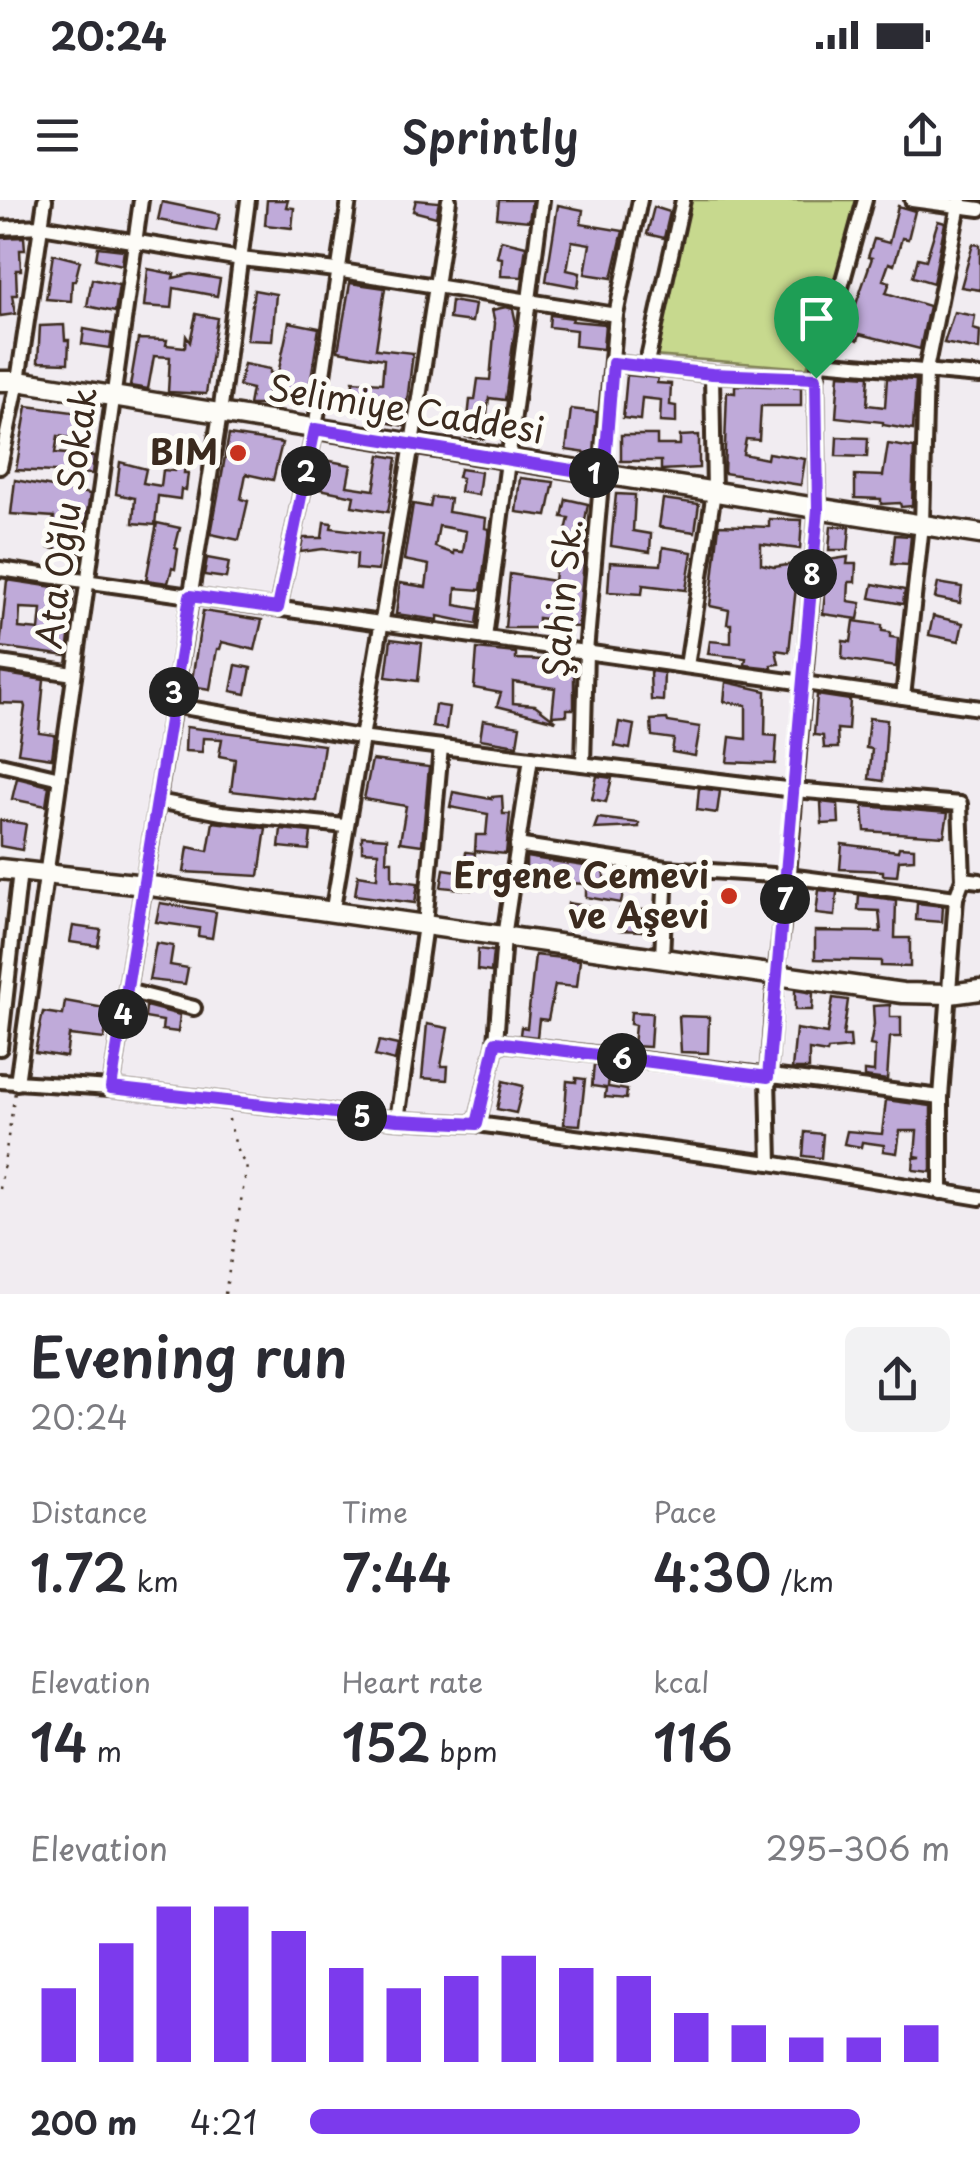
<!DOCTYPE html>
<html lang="en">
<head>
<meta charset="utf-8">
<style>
  body { margin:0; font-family:"Playpen Sans",sans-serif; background:#f2f2f3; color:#2b2b33; height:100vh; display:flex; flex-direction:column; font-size:38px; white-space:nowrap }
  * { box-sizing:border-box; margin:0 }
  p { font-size:32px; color:#7c7c81 }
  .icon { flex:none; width:55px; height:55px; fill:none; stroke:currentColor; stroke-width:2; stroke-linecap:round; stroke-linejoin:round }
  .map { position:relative; height:1094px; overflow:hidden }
  .details { display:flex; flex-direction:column; background:#fff; flex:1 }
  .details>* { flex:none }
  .pin { position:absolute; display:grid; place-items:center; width:85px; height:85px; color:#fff; margin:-102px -42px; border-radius:50% 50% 50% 0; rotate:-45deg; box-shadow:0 0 10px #0007 }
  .pin .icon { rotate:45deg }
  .km { position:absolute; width:50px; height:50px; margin:-25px; border-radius:50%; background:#222; color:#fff; font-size:28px; line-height:50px; text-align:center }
  .round { display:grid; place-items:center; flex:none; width:105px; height:105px; border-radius:15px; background:#f2f2f3 }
  .head { display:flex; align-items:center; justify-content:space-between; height:170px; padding:0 30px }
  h1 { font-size:55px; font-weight:600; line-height:75px }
  .figures { display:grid; grid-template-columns:repeat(3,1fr); gap:15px; height:170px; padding:10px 30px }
  .figures div { display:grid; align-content:center }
  .figures b { font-size:50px; font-weight:600 }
  .figures small { font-size:28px; font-weight:400 }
  .figures p { font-size:28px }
  .chart { height:280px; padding:20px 30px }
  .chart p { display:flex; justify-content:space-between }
  .chart svg { width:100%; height:180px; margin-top:10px; stroke:#7c3aed; stroke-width:6 }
  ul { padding:0 30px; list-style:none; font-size:32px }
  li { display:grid; grid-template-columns:160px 120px 1fr; align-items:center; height:75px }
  li i { height:25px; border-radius:12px; background:#7c3aed }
  .status { display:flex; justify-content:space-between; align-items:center; height:70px; padding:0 50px; background:#fff; direction:ltr }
  .status svg { height:28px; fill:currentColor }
  header { display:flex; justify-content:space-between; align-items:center; height:130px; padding:0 30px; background:#fff; font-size:45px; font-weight:600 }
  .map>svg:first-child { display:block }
  .green { fill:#c7d98e; stroke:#818256; stroke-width:2.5 }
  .building { fill:#bfaad9; stroke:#3b2a1e; stroke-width:2.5; fill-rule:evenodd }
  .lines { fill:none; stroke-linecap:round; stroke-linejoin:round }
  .street-casing { stroke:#3b2a1e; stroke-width:20 }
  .secondary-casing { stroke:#3b2a1e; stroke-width:25 }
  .path { stroke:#3b2a1e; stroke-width:2.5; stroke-dasharray:2.5 8; stroke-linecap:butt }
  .street { stroke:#fdfcf7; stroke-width:12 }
  .secondary { stroke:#fdfcf7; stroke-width:18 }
  .route-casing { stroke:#fff; stroke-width:20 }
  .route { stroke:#7c3aed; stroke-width:12 }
  .poi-dot { fill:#c8321e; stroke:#fdfcf7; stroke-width:4 }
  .labels { text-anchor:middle; stroke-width:10; stroke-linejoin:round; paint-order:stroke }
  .street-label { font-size:35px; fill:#3b2a1e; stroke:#fdfcf7 }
  .poi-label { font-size:35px; font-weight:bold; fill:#3b2a1e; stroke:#fdfcf7; text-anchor:end }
</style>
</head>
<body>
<div class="status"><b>20:24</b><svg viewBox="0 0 49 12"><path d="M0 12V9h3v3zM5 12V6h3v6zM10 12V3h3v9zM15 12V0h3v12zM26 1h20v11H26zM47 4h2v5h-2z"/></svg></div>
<header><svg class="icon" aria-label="menu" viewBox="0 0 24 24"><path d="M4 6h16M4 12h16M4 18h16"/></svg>Sprintly<svg class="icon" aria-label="share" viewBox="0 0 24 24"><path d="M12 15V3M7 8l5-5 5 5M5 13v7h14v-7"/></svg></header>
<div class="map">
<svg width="980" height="1094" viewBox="0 0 980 1094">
  <rect width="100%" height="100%" fill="#f1ecf1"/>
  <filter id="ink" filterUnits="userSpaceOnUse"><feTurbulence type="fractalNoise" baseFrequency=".01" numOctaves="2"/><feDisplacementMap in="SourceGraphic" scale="20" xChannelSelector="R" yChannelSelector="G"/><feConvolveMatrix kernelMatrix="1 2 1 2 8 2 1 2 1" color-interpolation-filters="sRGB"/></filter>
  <g filter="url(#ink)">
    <path class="green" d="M690,0H861L807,168L654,156Z"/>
    <g class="building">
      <path d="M267,0H288L286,7L294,8L292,28L265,25Z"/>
      <path d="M416,0L439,2L436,17L413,11Z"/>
      <path d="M499,0H532L529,21L497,18Z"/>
      <path d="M162,2L220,14L216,31L158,20Z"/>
      <path d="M558,5L583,10L581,24L623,31L612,78L585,74L590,44L572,41L567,70L580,73L578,87L546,81Z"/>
      <path d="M898,6L915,11L908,39L902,38L894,65L889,63L883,80L890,82L886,93L929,106L920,149L860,134L858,140L845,136L872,58L868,57L874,39L889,43Z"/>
      <path d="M654,7L670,12L664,38L647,34Z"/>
      <path d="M938,21L945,23L933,83L913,77L918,58L926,60Z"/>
      <path d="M24,37L25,50H20L21,70H16L17,95H12L15,114L0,116V38Z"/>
      <path d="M501,40L526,46L522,77L501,76L502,58L497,57Z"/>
      <path d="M973,44L980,45V90L961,87Z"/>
      <path d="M98,47L124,50L122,65L96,59Z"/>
      <path d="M53,54L80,61L75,81H72L71,101L46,99Z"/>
      <path d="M148,69L174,74L173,78L191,74L220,79L217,96L174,88L172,108L144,106Z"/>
      <path d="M92,79L119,85L115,112L87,106Z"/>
      <path d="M350,83L385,88L376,149L413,153L404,226L375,220L377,205L352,202L353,181L382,183L384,159L338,151Z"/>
      <path d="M254,90L276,94L272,141L247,140Z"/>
      <path d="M451,101L475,105L472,122L449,119Z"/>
      <path d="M506,107L513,109L516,123L505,200L489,198L484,239L466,237L470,200H475L478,179L490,180L495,123L492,110Z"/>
      <path d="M954,112L975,116L973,129L980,131L979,150L944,143Z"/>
      <path d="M196,114L217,118L206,194L168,192L170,157L154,156L148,189L130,186L138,139L167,140L166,145L185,147L186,136L190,142Z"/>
      <path d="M550,115L573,118L572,121L605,124L603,149L575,146L576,130L549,127Z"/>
      <path d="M289,122L319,128L308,198L268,191L266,205H249L252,189L239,186L244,164L270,169V173L278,174Z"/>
      <path d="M64,125L65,140H69L68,163L38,162L40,126Z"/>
      <path d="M84,129L112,134L110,148L82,144Z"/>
      <path d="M839,174L869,176L867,205L885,207L887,178L916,180L913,230L883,225V222L836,217Z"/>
      <path d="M627,175L658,178L657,183L671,184L670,205L676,206V223L660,222L661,200L642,198L640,220L623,218Z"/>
      <path d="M735,185L801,187V206H761L759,240L746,239L743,254L767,259L768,253L805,259L801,285L724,273L727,192L735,193Z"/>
      <path d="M27,206L88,214L83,240L58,236L55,253L94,256L92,274L16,270Z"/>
      <path d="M571,209L597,212L594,254L566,250Z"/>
      <path d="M229,235L282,243L273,280L246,274L241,299L248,301L239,340L211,334Z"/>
      <path d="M621,235H657V245H680V236L699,235V268L661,270V261H621Z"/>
      <path d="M837,237L868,238L867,257L836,256Z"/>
      <path d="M888,244L914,248L912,306L901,307L900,303L881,304V299L855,298V275L883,276Z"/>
      <path d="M176,254L186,255L184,273H188L186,290L181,289L180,299L158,296L155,325L133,323L135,298L116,294L120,262L146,269L143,283L161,286L163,270L174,271Z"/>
      <path d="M380,255L397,258L388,312L352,306L354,296L315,288L320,259L351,265L347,286L374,290Z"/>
      <path d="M460,269L481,272L478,295L460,292L462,278L458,277Z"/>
      <path d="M520,278L554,282L547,316L516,312Z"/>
      <path d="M15,280L90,294L81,353L49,348L54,317L11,314Z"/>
      <path d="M616,294L635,295L633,331L651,334L650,352L611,346Z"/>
      <path d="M432,297L450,299L448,312L486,318L485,328L489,329L481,390L456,388L455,405L479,409L477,424L438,416V420L396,414L400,383L426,387L429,365L404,360L413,304L430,307ZM439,326L466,331L463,352L454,351V354L435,347Z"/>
      <path d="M566,299L588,304L584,326L587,327L578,427L564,426V421L538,418V428H505L510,374L554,381L558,347L562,348L569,318L562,317Z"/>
      <path d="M663,299L699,304L695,332L659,327Z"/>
      <path d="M769,319L802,320L800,349L761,344V364L774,367L795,364L797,378L789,452L776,450L779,464L771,465L772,468L745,465L746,458L708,454L710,441L731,443V424H727L729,410L710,406L719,325L769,327Z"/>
      <path d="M324,322L332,323L331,328L382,334L378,371L356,369L357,354L323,349L300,352L303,338H322Z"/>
      <path d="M157,323L180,328L175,348L178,349L175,369L172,368L168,383L146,380Z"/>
      <path d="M831,326L850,327L848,350H829Z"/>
      <path d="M895,335L911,336L908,365L892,364Z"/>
      <path d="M663,347L692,352L686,390L643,385L642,394L608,392L610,362L661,365Z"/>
      <path d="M848,357L847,364H856L855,382H849L848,401L861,403L858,419L823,414L828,360Z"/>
      <path d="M207,358L229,362L226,378L204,375Z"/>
      <path d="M7,380L74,390L67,456L0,447ZM20,408L41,409L39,430L19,428Z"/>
      <path d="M938,383L962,387L960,403L935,398Z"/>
      <path d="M873,384L905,390L903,404L870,398Z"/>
      <path d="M203,411L262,420L255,450L222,442L220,449H217L210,489L191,486Z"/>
      <path d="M933,416L963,423L959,441L929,435Z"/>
      <path d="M854,421L882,425V431L890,432V437L898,438L896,467L842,459L843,441L851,442Z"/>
      <path d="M391,439L422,443L418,481L386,477Z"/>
      <path d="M477,449L516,453V459L574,461V509H567V515L552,516L555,488L513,482V503L535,505L556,521L497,506L501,493L474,488Z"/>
      <path d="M236,465L251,468L246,494L231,491Z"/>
      <path d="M650,471L664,473L663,501L651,500Z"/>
      <path d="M0,473L44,480L39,533L55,535L52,558L18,553L25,507L24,504L0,503Z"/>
      <path d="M726,482L766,491L765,535L777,536L775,564L727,562L730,537L746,539V505L724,502Z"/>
      <path d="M817,495L850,500L848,530L837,529L838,548H824L823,536L814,535Z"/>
      <path d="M435,505L449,507L446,529L432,527Z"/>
      <path d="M869,518L887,520L883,581L869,579L872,549L866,548Z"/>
      <path d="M667,519L668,522L700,527L695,556L672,552L674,539L652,536L651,520Z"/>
      <path d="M483,520L520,526L517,545L480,539Z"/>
      <path d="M619,522L634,525L630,549L615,546Z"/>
      <path d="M186,527L324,545L316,601L231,591L235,559L219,556L222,539L203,538L202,552L185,551Z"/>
      <path d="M372,560L429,567L422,645L400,642L406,606L364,599Z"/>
      <path d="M597,576L612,578L606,602L592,599Z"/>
      <path d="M17,578L49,586L46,606L12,599Z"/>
      <path d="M699,588L720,591L717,613L697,610Z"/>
      <path d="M453,592L491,599L490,597L502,596L503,614H510L506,654L475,651L476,635H486L488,614L450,607Z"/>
      <path d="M821,602L838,604L839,623L822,624Z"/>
      <path d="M863,606L948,613L944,636L865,631Z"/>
      <path d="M598,618L639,623V627L594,629Z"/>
      <path d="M0,620L26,624L22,650L0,646Z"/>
      <path d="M213,622L266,628L259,676L184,672L188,647L208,651Z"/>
      <path d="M281,629L311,632L309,650L279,647Z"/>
      <path d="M362,636L387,638L386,661H392V680L418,683L415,703L355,695L358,675L377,678L378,652L362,651Z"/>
      <path d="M842,644L898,651L899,647L914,648V659L899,660L897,676L883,675V671L840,669Z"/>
      <path d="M466,652L475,653L471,690L441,687L444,669L464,672Z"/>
      <path d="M526,657L604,669V684L624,688L621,703L586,697V684L569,683V676L526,681Z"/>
      <path d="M819,690L837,692L835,716L816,714Z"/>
      <path d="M859,695L896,700L895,738H910V767L881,766V761L815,759V731L881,732L879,711L858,710Z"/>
      <path d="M160,703L216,712L212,738L198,736L199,728L156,722Z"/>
      <path d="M568,703L587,706L584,724L566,721Z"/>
      <path d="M917,703L943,706L942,722L916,720Z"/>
      <path d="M620,709L643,710L642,731L619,730Z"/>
      <path d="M73,726L101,730L98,746L70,742Z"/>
      <path d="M156,743L173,746L170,765L188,768L185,784L149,780Z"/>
      <path d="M478,749L493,751L491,772L477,770Z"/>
      <path d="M535,755L580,760L577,787L555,785L548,820L539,819L537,837L520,835L521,827L527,828Z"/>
      <path d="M795,790L813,793L812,810H795Z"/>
      <path d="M833,798L848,800L843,836H850L851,848L828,850L827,853L809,850V869H792L796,829L827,834Z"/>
      <path d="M65,801L110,809L104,839L69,835L66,857L35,852L43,812L63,815Z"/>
      <path d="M890,805V817H901V837H890L887,880L864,877V871L874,872L875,846L870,845L874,825L873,806Z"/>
      <path d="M146,806L180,815L178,832L162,830L163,821L145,818Z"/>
      <path d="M631,812L652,813L650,847L633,846L635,825L630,824Z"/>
      <path d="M679,816L709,817L708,853L681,852Z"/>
      <path d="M427,824L448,828L441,866H448L447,880L422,878Z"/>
      <path d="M379,841L398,845L395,861L375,856Z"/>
      <path d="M594,864L610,866L608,887L627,890L626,899L605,897L606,888L592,886Z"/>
      <path d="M576,878L585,879L580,925L564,924L567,881L576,882Z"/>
      <path d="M503,881L523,886L516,913L497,909Z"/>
      <path d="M886,900L931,906V972L913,970L914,958L921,957L915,956L917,931H900L897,953L883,951L884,945L862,942L861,947L844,944L847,931L882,934Z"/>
      <path d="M805,932L823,934L821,958L803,956Z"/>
    </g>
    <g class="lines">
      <g class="street-casing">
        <g id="street">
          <path d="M912,0L980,9"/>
          <path d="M0,28L41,26L241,59L336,70L616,115"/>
          <path d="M821,162L980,176"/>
          <path d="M613,163L712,174L816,178"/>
          <path d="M646,167L683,0"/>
          <path d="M0,267L18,181L45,0"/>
          <path d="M0,369L980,508"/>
          <path d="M278,408L315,229L349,0"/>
          <path d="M485,438L542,0"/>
          <path d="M0,463L74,474"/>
          <path d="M687,466L714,292L712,174"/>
          <path d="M903,497L922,325L926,170L960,0"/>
          <path d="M171,505L360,537L794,590L960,604L963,679L956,698L941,897V992"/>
          <path d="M0,564L60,578"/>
          <path d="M583,564L586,452L616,115L640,0"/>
          <path d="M157,601L222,613L345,626"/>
          <path d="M517,645L666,668L788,676L956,698"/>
          <path d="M963,679L980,681"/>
          <path d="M332,714L412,244L449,0"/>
          <path d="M662,757L666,668"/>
          <path d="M127,791L194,808"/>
          <path d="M496,842L941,897"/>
          <path d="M0,848L20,671"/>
          <path d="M0,881L111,888L397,920L477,924L770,963L980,998"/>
          <path d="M17,883L141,0"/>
          <path d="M111,888L220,214L248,0"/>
          <path d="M397,920L425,725L441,547"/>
          <path d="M477,924L496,842L504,737L531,558"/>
          <path d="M770,963L768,877L776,775L788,676L818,309L816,178L865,0"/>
        </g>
      </g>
      <g class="secondary-casing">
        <g id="secondary">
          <path d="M0,181H18L980,334"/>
          <path d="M0,669L144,685L903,793L950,794L980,790"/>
        </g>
      </g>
      <g class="path">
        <path d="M0,989L15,892"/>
        <path d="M225,1094L247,966L238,954L227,912"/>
      </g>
      <use href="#street" class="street"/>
      <use href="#secondary" class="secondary"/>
    </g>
  </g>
  <g class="lines" filter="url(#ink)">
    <g class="route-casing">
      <path id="route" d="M613,163L712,174L816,178L818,309L768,877L496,842L477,924L397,920L111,888L190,396L278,408L315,229L604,275Z"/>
    </g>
    <use href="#route" class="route"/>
  </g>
  <g class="poi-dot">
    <circle cx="238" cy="253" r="10"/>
    <circle cx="729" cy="696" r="10"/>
  </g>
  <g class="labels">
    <g class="street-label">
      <text transform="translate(406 210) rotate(9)" y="12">Selimiye Caddesi</text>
      <text transform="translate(67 318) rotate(-82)" y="12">Ata Oğlu Sokak</text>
      <text transform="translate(563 398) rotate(-85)" y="12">Şahin Sk.</text>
    </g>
    <g class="poi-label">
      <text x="218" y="265">BIM</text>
      <text x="709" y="688">Ergene Cemevi<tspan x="709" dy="40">ve Aşevi</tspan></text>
    </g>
  </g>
</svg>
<div class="pin" style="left:816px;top:178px;background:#1e9e55"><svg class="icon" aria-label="arrive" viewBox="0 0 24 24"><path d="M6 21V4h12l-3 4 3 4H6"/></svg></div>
<b class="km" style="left:594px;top:273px">1</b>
<b class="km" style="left:306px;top:271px">2</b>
<b class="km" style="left:174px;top:492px">3</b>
<b class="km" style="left:123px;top:814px">4</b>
<b class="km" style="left:362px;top:916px">5</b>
<b class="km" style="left:622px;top:858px">6</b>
<b class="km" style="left:785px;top:699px">7</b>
<b class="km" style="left:812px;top:374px">8</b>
</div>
<section class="details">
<div class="head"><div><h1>Evening run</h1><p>20:24</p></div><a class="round"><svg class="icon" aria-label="share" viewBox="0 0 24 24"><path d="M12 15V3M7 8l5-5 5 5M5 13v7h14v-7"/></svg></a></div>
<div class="figures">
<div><p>Distance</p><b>1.72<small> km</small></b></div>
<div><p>Time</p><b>7:44</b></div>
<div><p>Pace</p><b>4:30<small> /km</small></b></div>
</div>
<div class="figures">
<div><p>Elevation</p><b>14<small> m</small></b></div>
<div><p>Heart rate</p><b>152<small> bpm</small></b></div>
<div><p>kcal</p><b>116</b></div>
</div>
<div class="chart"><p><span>Elevation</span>295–306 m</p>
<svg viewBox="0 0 160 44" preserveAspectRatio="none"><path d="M5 44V26M15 44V15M25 44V6M35 44V6M45 44V12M55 44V21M65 44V26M75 44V23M85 44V18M95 44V21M105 44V23M115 44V32M125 44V35M135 44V38M145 44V38M155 44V35"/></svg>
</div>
<ul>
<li><b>200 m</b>4:21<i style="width:86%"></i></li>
</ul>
</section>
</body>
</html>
